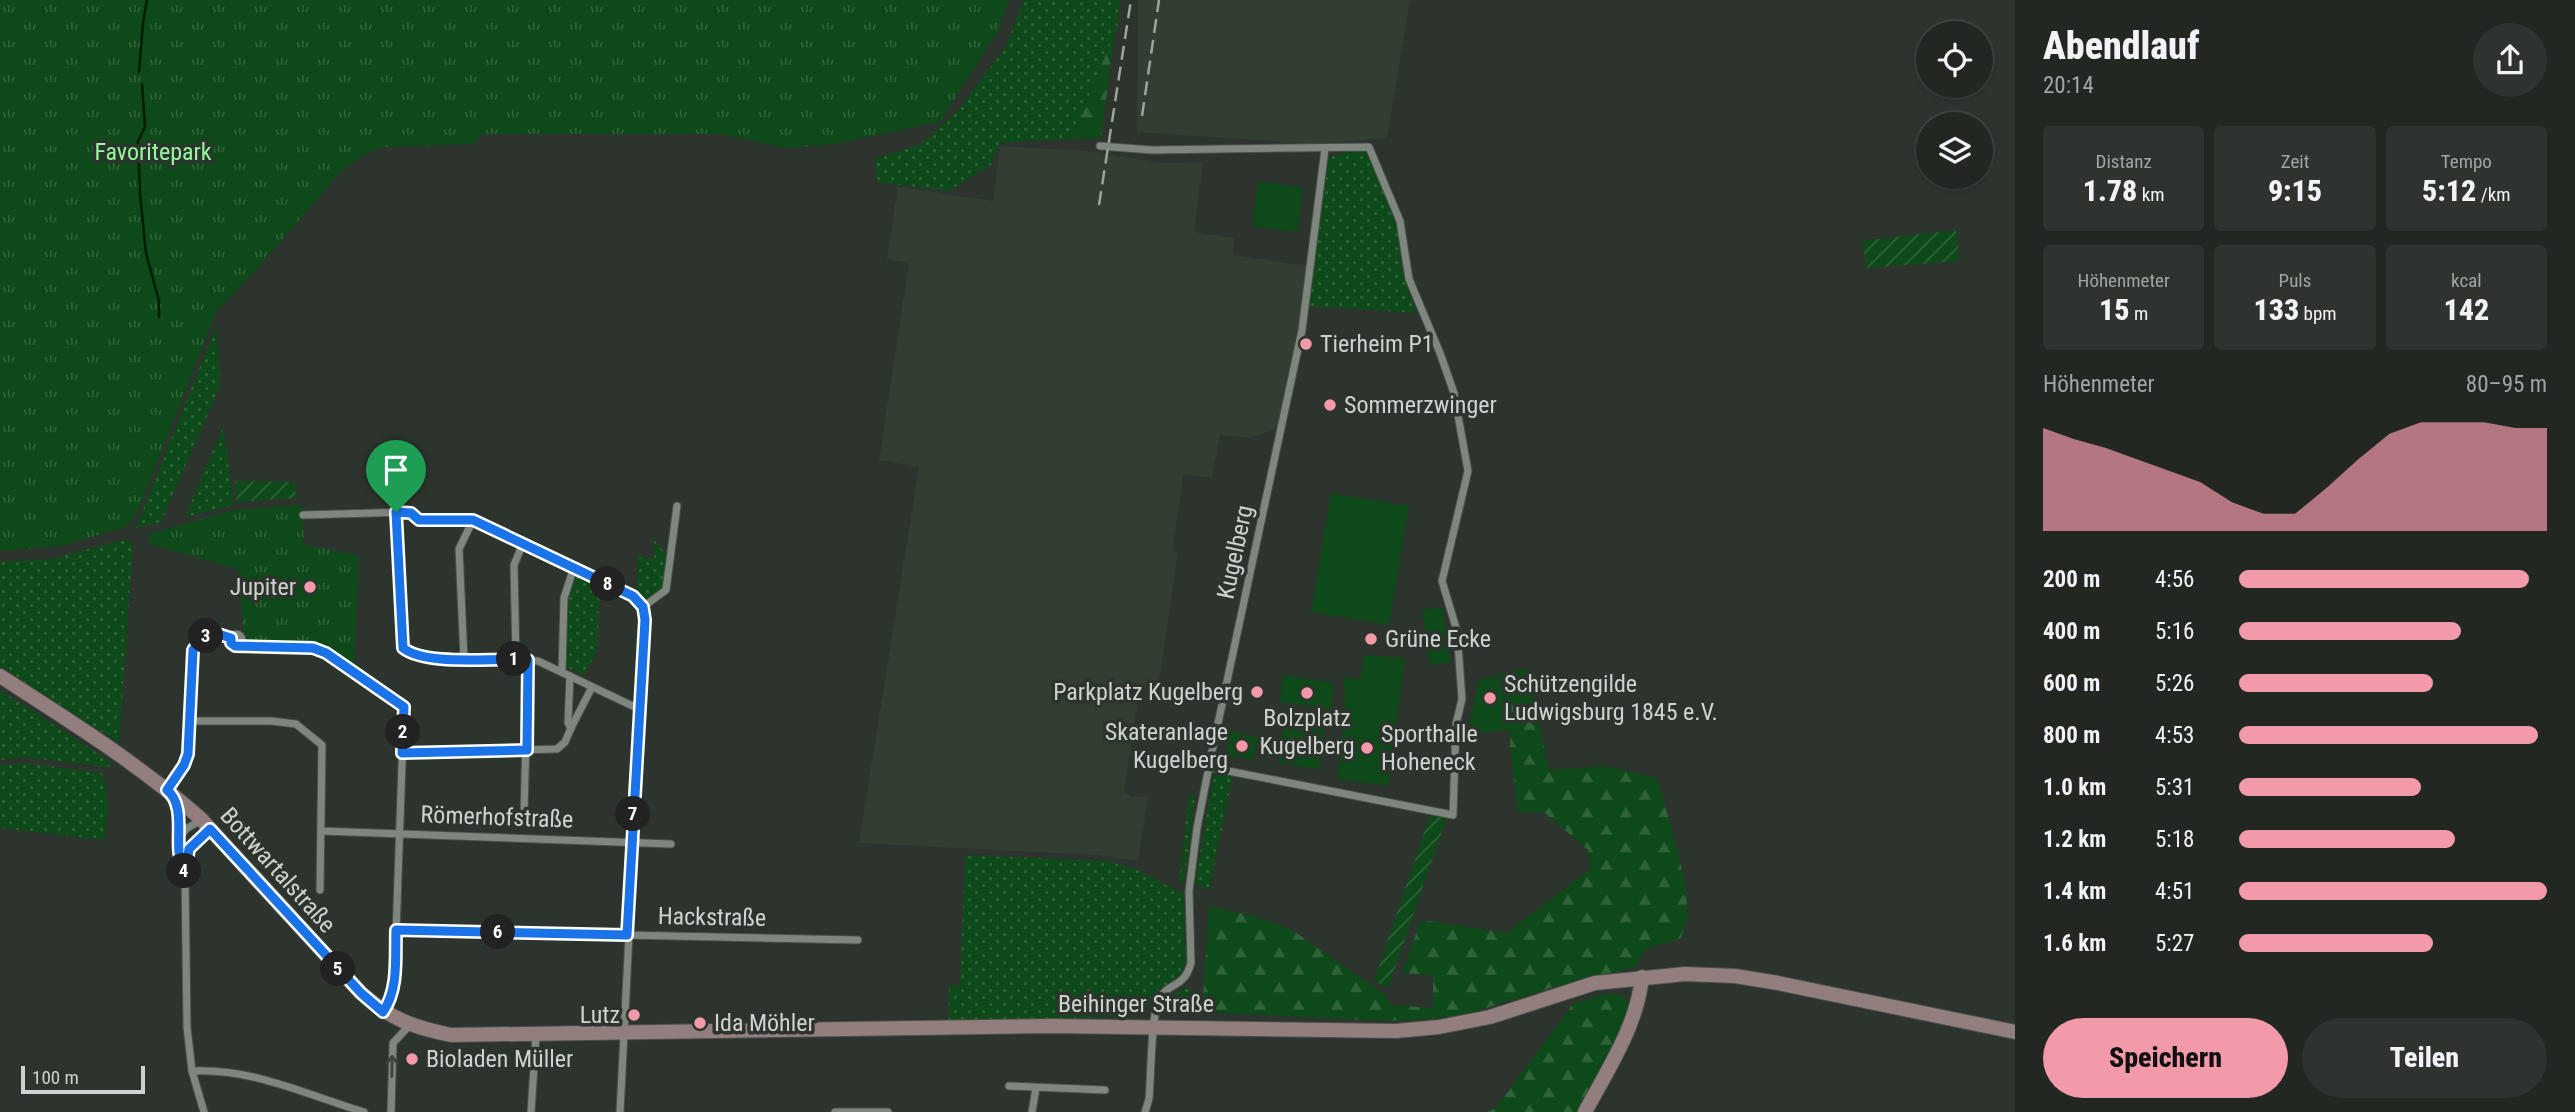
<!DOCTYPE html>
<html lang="de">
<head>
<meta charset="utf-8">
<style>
  body { margin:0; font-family:"Roboto Condensed",sans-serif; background:#2e332f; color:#f1f3f6; height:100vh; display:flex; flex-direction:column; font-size:26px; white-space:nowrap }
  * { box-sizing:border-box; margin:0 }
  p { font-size:23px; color:#a2a5a5 }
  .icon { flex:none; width:38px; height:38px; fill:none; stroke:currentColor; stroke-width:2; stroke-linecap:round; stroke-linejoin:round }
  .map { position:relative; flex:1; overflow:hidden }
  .side { display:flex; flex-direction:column; background:#222722; width:560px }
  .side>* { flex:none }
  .tools { position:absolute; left:1916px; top:21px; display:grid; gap:14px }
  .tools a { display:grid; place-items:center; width:77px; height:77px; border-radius:50%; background:#222722; box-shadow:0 2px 5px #0004,0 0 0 2px #3f4440; font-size:35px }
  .scale { position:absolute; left:21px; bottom:18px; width:124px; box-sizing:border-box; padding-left:7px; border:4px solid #cfd3cf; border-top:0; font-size:19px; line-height:24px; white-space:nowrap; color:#cfd3cf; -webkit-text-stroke:5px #2d342d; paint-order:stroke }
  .pin { position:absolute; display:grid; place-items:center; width:60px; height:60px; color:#fff; margin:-72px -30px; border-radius:50% 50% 50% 0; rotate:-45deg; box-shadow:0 0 7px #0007 }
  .pin .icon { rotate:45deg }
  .km { position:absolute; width:35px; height:35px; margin:-18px; border-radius:50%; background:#222; color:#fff; font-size:19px; line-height:35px; text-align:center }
  .round { display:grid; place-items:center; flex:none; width:74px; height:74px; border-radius:37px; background:#2e332f }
  .headline { display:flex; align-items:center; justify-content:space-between; height:119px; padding:0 28px }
  h1 { font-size:38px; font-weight:800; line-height:52px }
  .metrics { display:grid; grid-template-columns:repeat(3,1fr); gap:10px; height:119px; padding:7px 28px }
  .metrics div { display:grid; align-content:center; border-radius:7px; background:#2e332f; text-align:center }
  .metrics b { font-size:30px; font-weight:800 }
  .metrics small { font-size:19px; font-weight:400 }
  .metrics p { font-size:19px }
  .chart { height:196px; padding:14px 28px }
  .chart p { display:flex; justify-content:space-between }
  .chart svg { width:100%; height:126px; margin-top:7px; fill:#f39aaa; opacity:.7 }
  .button { display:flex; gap:14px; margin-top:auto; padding:14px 28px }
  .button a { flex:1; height:80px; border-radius:42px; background:#f39aaa; color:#111; font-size:28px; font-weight:800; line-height:80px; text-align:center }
  .button a+a { background:#2e332f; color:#f1f3f6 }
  ul { padding:0 28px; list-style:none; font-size:23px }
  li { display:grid; grid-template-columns:112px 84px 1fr; align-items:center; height:52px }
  li i { height:18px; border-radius:9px; background:#f39aaa }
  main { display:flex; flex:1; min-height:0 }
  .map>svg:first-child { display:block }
  .built { fill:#323e32 }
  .grass { fill:url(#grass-dots) }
  .forest { fill:url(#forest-firs) }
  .park { fill:url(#park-tufts) }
  .garden { fill:url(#garden-furrows) }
  .pitch { fill:#0d4919 }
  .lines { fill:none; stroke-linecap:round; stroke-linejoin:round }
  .stream { stroke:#041c07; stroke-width:2.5 }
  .street-casing { stroke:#494f49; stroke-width:9 }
  .secondary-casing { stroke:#494f49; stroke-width:16 }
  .street { stroke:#7e867e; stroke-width:7 }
  .secondary { stroke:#927e7d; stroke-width:14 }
  .rail { stroke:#9ea39e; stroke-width:2.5; stroke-dasharray:14 7; stroke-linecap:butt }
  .oneway { stroke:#3d443d }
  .route-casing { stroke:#fff; stroke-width:14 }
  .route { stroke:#1a73e8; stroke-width:9 }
  .poi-dot { fill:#f39aaa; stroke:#2d342d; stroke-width:2.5 }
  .labels { text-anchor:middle; stroke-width:7; stroke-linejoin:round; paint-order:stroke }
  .park-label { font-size:24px; fill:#95fb9e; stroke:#2d342d }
  .poi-label { font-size:24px; fill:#cfd3cf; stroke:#2d342d; text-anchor:start }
  .street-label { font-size:24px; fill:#cfd3cf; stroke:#2d342d }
</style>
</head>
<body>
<main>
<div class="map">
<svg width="2015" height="1112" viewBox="0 0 2015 1112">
  <defs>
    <pattern id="grass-dots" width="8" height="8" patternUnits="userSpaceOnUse" patternTransform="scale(1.75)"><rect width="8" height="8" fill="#0d4919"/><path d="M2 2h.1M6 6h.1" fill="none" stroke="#2f6239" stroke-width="1.8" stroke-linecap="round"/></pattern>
    <pattern id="forest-firs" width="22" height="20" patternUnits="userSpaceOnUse" patternTransform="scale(1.75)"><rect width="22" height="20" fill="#0d4919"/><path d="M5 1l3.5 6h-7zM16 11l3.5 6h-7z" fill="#2f6239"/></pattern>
    <pattern id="park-tufts" width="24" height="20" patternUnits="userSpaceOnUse" patternTransform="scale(1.75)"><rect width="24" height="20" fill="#0d4919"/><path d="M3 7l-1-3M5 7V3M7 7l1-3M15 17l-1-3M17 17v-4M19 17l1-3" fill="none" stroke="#2f6239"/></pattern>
    <pattern id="garden-furrows" width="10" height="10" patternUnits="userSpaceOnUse" patternTransform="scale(1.75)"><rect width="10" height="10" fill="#0d4919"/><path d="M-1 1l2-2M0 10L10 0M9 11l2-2" fill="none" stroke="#2f6239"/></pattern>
  </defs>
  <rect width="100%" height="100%" fill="#2d342d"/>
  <g class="built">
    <path d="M1138,0H1410L1387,138L1316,144L1137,132Z"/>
    <path d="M1000,146L1088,151L1160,163L1203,162L1194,232L1234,238L1233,255L1307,266L1294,352L1278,427L1251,438L1220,435L1212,478L1184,474L1172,551L1178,552L1158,689L1140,686L1124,791L1131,797L1148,796L1138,861L1097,855L859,843L919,467L879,460L909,263L887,259L898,187L993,201Z"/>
  </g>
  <g class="grass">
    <path d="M1024,0H1120L1117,29L1071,139L999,143L991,165L949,191L877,182L875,159L922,144L958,110L1005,48Z"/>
    <path d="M1365,149L1391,208L1398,233L1401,267L1416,313L1309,306L1329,157Z"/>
    <path d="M217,324L220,386L161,522L136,528Z"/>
    <path d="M223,427L234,505L185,517Z"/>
    <path d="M123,540L133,543L119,743L0,666V562L51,559Z"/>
    <path d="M654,540L668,556L662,590L646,600L637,588L638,557L654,559Z"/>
    <path d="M575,574L600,585L597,651L584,675L565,667L566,597Z"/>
    <path d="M0,690L111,762L109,767L25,757L0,760Z"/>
    <path d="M23,763L101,773C112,790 106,820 105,840L0,828V765Z"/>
    <path d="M1214,773L1233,774L1209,890L1195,884Z"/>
    <path d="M1189,794L1195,796L1184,883L1179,882Z"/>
    <path d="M965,855L1107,861L1137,870L1184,894L1186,961L1181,975L1158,990L1149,1004L1137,1016L949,1022V986L960,985Z"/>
    <path d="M1185,988L1191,990L1192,1011H1161L1164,999Z"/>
  </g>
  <g class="forest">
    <path d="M1115,32L1101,138L1071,139Z"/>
    <path d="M1528,669L1549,770L1607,766L1657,778C1667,814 1690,882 1687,918C1686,925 1683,932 1681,938C1665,945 1642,943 1639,962L1634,967L1560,985L1470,1013L1431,1019L1386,1021L1202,1012L1209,906L1255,916L1292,930L1386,995L1391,1005L1433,1008V975L1402,973L1421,920L1507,933L1591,868L1588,850L1545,813L1518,812L1510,745L1512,716L1498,674Z"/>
    <path d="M1605,994H1617L1626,998L1629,1007L1625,1024L1578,1112H1487L1496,1108L1573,1004Z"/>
  </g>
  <g class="park">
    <path d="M0,0H1009L998,31L940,122L834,144L786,148L721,134H482L474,144L383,147L367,153L342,170L259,267L216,312L139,508L128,526L61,546L0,551Z"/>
    <path d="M302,505L304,544L359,556L354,666L324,645L309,642L245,644L238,569L149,544L148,534L234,510Z"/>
  </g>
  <g class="garden">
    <path d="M1956,230L1959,261L1867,268L1862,241Z"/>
    <path d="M235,481L294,482L296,498L237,502Z"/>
    <path d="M1430,815L1447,817L1388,988L1374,981Z"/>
  </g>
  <g class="pitch">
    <path d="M1258,181L1303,188L1297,232L1252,226Z"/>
    <path d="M1331,493L1409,506L1389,625L1311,612Z"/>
    <path d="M1442,607L1451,662L1430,665L1422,610Z"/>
    <path d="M1364,655L1405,658L1388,786L1337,779L1345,709L1344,677L1360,679Z"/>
    <path d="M1283,675L1334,683L1331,709L1280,702Z"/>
    <path d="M1497,676L1511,717L1512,730L1467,734L1479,680Z"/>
    <path d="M1284,719L1325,724L1319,769L1278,763Z"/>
    <path d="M1231,731L1258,738L1253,760L1226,754Z"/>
  </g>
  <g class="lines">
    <g class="stream">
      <path d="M139,72L143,23L147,0"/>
      <path d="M142,84L145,127L138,141L140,193L146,253L159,301V317"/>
    </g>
    <g class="street-casing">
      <g id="street">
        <path d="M1100,146L1152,150L1369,147L1400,221L1409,279L1440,353L1454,393L1468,471L1442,581L1457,631L1462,699L1456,724L1453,815L1208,767"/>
        <path d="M394,458L403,647L413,655L538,661L639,709"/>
        <path d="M303,515L408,512L419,520H473L633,596L643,607L645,620L620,1112"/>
        <path d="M643,607L666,590L677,506"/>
        <circle cx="236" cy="640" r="6"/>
        <path d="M240,645L245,647L313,648L326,653L404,707L394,991L391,1002L384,1012"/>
        <path d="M464,659L459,549L473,520"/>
        <path d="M516,659L514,565L523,543"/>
        <path d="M562,671L564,598L574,567"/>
        <path d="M191,721H271L296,724L322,745L320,890"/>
        <path d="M571,728L592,687"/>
        <path d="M402,753L557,749L565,742L571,728L568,723L570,676"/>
        <path d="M167,790C176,778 186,766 188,752C192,728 187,658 197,644C205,632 219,633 231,638"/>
        <path d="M175,800C181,823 176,847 184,871"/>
        <path d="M524,815L528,660"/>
        <path d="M322,831L671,844"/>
        <path d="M179,838L186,829L201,820"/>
        <path d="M396,930L858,940"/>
        <path d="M192,1071C253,1068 307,1095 364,1112"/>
        <path d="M1009,1086L1105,1090"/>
        <path d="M204,1112L192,1071L187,1027L185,875L189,849L210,829"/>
        <path d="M391,1112L393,1043L409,1026"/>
        <path d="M531,1112L536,1036"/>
        <path d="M835,1112H888"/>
        <path d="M1032,1112L1036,1088"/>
        <path d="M1145,1112L1149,1099C1151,1078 1151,1015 1159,999C1169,981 1184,989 1191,963L1189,891L1197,828L1211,756L1302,330L1325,149"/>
      </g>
    </g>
    <g class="secondary-casing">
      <g id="secondary">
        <path d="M0,676C70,721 139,764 201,819L361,993C391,1019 412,1027 451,1035L1052,1026L1396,1031L1439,1027L1490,1017L1595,983L1685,974L1735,976L1778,983L2015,1032"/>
        <path d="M1585,1112C1608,1069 1637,1026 1642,977"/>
      </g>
    </g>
    <use href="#street" class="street"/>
    <use href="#secondary" class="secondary"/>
    <g class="rail">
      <path d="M1142,116L1159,0"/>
      <path d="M1099,205L1131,0"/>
    </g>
  </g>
  <defs><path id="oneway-shaft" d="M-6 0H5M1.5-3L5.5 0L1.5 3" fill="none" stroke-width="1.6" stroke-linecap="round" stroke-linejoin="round" transform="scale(1.75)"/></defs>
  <use class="oneway" href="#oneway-shaft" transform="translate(392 1066) rotate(-89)"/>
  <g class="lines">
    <g class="route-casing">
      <path id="route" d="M396,512L411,513L419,520H473L633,596L643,607L645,620L627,935L396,930C395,957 399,989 383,1012L361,993L210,829L189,849L185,875C183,867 180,860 179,852C177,832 184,804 167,790L184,765L188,754L193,650L201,639L218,634L231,638V643L235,646L313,648L326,653L404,707L402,753L527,750L528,660C495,657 428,667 403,648Z"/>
    </g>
    <use href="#route" class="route"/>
  </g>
  <g class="poi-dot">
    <circle cx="1306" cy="344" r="7"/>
    <circle cx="1330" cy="405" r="7"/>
    <circle cx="310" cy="587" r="7"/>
    <circle cx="1371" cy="639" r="7"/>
    <circle cx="1257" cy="692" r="7"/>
    <circle cx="1307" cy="693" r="7"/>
    <circle cx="1490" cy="698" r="7"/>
    <circle cx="1242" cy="746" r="7"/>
    <circle cx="1367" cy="748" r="7"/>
    <circle cx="634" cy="1015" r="7"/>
    <circle cx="700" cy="1023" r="7"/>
    <circle cx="412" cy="1059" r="7"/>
  </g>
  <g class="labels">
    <g class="park-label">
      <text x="153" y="160">Favoritepark</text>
    </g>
    <g class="poi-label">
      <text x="1320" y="352">Tierheim P1</text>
      <text x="1344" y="413">Sommerzwinger</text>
      <text x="296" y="595" text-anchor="end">Jupiter</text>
      <text x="1385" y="647">Grüne Ecke</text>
      <text x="1504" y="692">Schützengilde<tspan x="1504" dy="28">Ludwigsburg 1845 e.V.</tspan></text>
      <text x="1243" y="700" text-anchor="end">Parkplatz Kugelberg</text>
      <text x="1307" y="726" text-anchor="middle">Bolzplatz<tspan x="1307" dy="28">Kugelberg</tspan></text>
      <text x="1228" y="740" text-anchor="end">Skateranlage<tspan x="1228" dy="28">Kugelberg</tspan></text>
      <text x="1381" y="742">Sporthalle<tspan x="1381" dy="28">Hoheneck</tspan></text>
      <text x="620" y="1023" text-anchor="end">Lutz</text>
      <text x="714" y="1031">Ida Möhler</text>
      <text x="426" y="1067">Bioladen Müller</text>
    </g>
    <g class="street-label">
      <text transform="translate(1235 552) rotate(-78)" y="8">Kugelberg</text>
      <text transform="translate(497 817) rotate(2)" y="8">Römerhofstraße</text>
      <text transform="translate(278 870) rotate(48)" y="8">Bottwartalstraße</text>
      <text transform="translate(712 917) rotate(1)" y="8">Hackstraße</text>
      <text x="1136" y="1012">Beihinger Straße</text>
    </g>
  </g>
</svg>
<div class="tools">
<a><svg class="icon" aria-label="locate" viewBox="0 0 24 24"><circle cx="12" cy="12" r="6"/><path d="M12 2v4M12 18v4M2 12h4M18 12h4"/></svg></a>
<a><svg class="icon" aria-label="layers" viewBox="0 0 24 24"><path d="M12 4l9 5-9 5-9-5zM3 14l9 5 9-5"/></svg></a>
</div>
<div class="scale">100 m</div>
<div class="pin" style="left:396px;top:512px;background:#1e9e55"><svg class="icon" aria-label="arrive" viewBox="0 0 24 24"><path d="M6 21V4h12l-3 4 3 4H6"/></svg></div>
<b class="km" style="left:514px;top:659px">1</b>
<b class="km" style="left:403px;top:732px">2</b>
<b class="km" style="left:206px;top:636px">3</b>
<b class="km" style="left:184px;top:871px">4</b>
<b class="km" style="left:338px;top:969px">5</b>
<b class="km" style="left:498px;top:932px">6</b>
<b class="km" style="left:633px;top:814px">7</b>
<b class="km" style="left:608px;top:584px">8</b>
</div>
<section class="side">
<div class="headline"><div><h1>Abendlauf</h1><p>20:14</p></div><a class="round"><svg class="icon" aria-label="share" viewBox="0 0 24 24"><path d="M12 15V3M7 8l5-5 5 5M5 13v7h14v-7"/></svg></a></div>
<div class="metrics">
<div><p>Distanz</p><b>1.78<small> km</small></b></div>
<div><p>Zeit</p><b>9:15</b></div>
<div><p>Tempo</p><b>5:12<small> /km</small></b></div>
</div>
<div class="metrics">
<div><p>Höhenmeter</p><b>15<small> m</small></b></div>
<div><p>Puls</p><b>133<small> bpm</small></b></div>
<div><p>kcal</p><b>142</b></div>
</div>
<div class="chart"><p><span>Höhenmeter</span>80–95 m</p>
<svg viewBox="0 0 160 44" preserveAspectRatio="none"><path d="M0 44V8L10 12L20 15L30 19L40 23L50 27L60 34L70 38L80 38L90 29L100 19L110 10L120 6L130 6L140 6L150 8L160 8V44z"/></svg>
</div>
<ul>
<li><b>200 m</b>4:56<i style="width:94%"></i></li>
<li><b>400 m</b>5:16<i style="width:72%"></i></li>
<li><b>600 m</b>5:26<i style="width:63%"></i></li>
<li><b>800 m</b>4:53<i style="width:97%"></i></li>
<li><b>1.0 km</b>5:31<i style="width:59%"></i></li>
<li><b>1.2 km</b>5:18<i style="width:70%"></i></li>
<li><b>1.4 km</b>4:51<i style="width:100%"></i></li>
<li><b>1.6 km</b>5:27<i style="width:63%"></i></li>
</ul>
<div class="button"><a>Speichern</a><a>Teilen</a></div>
</section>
</main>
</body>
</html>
